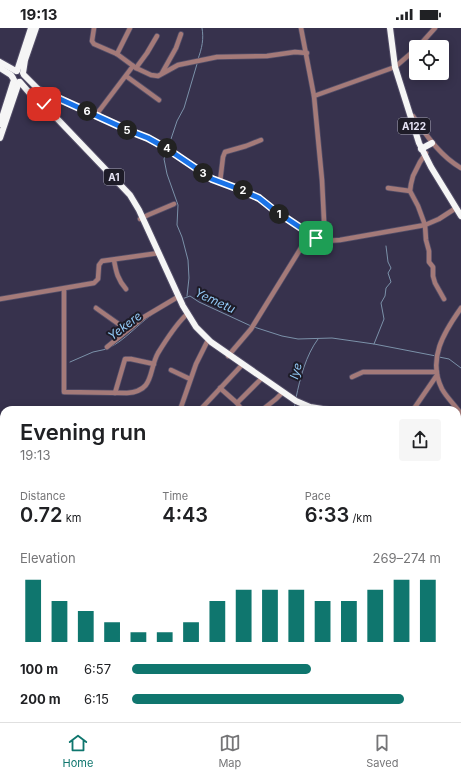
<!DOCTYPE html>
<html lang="en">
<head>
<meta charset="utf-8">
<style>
  body { margin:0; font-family:Inter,sans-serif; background:#f6f6f6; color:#202124; height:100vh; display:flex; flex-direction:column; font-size:15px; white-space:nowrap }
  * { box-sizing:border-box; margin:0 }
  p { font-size:13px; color:#757577 }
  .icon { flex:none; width:22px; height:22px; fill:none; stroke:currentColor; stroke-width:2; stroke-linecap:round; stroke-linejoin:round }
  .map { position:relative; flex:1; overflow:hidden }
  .panel { position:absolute; left:0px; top:378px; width:461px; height:316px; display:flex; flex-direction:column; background:#fff; border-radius:12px 12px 0 0; box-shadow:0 2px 10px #0003 }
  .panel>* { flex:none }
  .controls { position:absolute; left:409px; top:12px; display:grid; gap:8px }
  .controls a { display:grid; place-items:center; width:40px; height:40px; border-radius:4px; background:#fff; box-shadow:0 2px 10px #0003; font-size:20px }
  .pin { position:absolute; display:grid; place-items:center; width:34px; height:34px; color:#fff; margin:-17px; border-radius:8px; box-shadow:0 2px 6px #0006 }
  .km { position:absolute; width:20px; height:20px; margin:-10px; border-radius:50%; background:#222; color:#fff; font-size:11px; line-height:20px; text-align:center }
  .round { display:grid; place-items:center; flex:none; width:42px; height:42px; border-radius:4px; background:#f6f6f6 }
  .summary { display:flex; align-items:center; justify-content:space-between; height:68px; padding:0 20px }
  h1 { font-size:22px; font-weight:600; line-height:30px }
  .stats { display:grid; grid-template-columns:repeat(3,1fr); gap:6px; height:68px; padding:4px 20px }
  .stats div { display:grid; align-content:center }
  .stats b { font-size:20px; font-weight:600 }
  .stats small { font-size:11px; font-weight:400 }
  .stats p { font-size:11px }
  .chart { height:112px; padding:8px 20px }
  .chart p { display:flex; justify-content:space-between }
  .chart svg { width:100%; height:72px; margin-top:4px; stroke:#0f766e; stroke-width:6 }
  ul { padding:0 20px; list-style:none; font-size:13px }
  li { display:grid; grid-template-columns:64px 48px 1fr; align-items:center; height:30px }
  li i { height:10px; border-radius:5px; background:#0f766e }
  .status { display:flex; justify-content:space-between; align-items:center; height:28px; padding:0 20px; background:#fff; direction:ltr }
  .status svg { height:11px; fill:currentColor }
  .menu { display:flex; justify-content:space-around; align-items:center; height:56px; border-top:1px solid #e0e0e0; background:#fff; font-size:11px; color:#757577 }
  .menu a { display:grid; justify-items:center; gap:2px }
  .menu .on { color:#0f766e }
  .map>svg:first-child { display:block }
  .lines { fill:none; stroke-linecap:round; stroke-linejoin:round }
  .stream { stroke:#7b91a9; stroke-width:1 }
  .minor-casing { stroke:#534e68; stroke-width:6 }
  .highway-casing { stroke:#534e68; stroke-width:8 }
  .minor { stroke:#a47a79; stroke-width:4.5 }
  .highway { stroke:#f5f5f5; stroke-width:6 }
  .route-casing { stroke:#fff; stroke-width:8 }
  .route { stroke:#1a73e8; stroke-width:5 }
  .labels { text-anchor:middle; stroke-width:4; stroke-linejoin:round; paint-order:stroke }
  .shield { fill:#1e1c28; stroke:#a9a7b7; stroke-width:1 }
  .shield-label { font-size:10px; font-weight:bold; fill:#e5e2f4 }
  .water-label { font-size:12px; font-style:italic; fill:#93caf7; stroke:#1e1c28 }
</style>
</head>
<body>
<div class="status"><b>19:13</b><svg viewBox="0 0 49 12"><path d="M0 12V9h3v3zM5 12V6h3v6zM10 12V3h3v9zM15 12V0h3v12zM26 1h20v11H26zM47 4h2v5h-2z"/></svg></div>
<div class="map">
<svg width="461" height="694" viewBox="0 0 461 694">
  <rect width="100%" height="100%" fill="#37324d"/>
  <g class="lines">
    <g class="stream">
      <path d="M198,31C202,20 204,11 202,0"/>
      <path d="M168,120L177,93L184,80L197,36"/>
      <path d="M167,123L164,131L167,146L178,177L177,197L182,209L188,232L189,250L187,268"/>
      <path d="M182,271L190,268L199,274L251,298"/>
      <path d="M254,299L282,308L298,311L332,310L374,316L436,328"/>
      <path d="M374,316L384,291L381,275L385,268L386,260L391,254L388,245L391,240L388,234L386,218"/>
      <path d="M110,319C123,314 139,295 153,286"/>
      <path d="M439,329L449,331L461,340"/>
      <path d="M70,334L93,324L107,321"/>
      <path d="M296,370C300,350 306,327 318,311"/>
      <path d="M294,382L295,375"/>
    </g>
    <g class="minor-casing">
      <g id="minor">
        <path d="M94,0L92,13L94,16L117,26L136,40L151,47L158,48L178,37L217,29L267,28L295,24L307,25"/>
        <path d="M301,0L314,68L322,152L325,213"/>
        <path d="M418,19L435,0"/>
        <path d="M117,26L130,0"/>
        <path d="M136,40L147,25L157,8"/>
        <path d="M162,45L176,20L181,6"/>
        <path d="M126,48L159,72"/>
        <path d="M38,60L166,120L212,151L236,160L259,170L274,182L316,210L325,213L340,212L425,197L439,191L456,180"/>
        <path d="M314,68L395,39L416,21"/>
        <path d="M96,87L133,38"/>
        <path d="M413,88C427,108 440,128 461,140"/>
        <path d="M426,125L420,134L413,148L411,156L410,163L418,178L425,197L426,212L429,223V234L433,239V248L435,255L444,271"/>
        <path d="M220,154L223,129L225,124L246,118L261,112"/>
        <path d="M388,160L410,163"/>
        <path d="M140,191L148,187L174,176"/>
        <path d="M114,232C116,244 118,252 126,261"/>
        <path d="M64,261V364L127,365C155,363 148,343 158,325C166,312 175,298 185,288"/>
        <path d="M0,271L94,255L98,251L99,237L102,233L159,225"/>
        <path d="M96,280L127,302"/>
        <path d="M461,280C444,304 427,331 442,361C447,370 455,377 461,386"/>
        <path d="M107,319L144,289L176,270"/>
        <path d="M228,328L251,301L309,207"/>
        <path d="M171,342L190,351"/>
        <path d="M352,349L363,344H437"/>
        <path d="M220,360L237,375L242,382"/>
        <path d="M115,365L125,331H131L154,336"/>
        <path d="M237,375L260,352"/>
        <path d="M180,382L196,336L207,314"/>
        <path d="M200,382L241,338"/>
        <path d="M262,382L276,371L283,364"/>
        <path d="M413,382L437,347"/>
        <path d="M0,587L4,584"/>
        <path d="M0,614L4,637"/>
        <path d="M175,690V694"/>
        <path d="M264,690L273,694"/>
        <path d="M289,694L290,690"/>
        <path d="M431,694L445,691L461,692"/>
      </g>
    </g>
    <g class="highway-casing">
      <g id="highway">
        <path d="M390,0L395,39L419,115L431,139L461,188"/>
        <path d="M0,34L16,43"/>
        <path d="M0,40L11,47L13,50"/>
        <path d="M17,43L31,0"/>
        <path d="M23,45L25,32L36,0"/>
        <path d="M24,47L39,62L46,79L130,167L139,182L183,278L196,299L211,314L296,373L310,379L329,382"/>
        <path d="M20,54L45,83"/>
        <path d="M0,96L14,52"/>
        <path d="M0,110L19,54"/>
        <path d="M421,121L432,115"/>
        <path d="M457,438L461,441"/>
        <path d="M457,546L461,539"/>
        <path d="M457,594L461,596"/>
      </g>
    </g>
    <use href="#minor" class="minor"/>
    <use href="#highway" class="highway"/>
  </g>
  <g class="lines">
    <g class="route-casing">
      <path id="route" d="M44,76L45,69L51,67L130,103L148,110L166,120L212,151L236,160L259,170L274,182L316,210"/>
    </g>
    <use href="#route" class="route"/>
  </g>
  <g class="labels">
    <g class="shield">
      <rect x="398" y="90" width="32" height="16" rx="3"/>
      <rect x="104" y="141" width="20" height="16" rx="3"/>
    </g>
    <g class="shield-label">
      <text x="414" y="102">A122</text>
      <text x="114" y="153">A1</text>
    </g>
    <g class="water-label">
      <text transform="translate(215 273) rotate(25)" y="4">Yemetu</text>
      <text transform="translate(125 298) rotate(-37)" y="4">Yekere</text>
      <text transform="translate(296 343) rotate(-75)" y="4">Iye</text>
    </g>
  </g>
</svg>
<div class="controls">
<a><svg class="icon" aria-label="locate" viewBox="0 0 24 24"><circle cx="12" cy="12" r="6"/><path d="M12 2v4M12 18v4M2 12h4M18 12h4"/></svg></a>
</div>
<div class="pin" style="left:316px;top:210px;background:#1e9e55"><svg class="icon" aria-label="arrive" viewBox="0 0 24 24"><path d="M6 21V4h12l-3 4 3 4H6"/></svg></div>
<div class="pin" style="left:44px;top:76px;background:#d93025"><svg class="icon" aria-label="check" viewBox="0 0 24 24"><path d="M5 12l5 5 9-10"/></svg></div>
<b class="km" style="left:279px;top:186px">1</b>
<b class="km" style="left:243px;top:162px">2</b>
<b class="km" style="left:203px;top:145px">3</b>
<b class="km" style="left:167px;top:120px">4</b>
<b class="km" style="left:127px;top:102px">5</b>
<b class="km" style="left:87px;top:83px">6</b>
<section class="panel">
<div class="summary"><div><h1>Evening run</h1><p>19:13</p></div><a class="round"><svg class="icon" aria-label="share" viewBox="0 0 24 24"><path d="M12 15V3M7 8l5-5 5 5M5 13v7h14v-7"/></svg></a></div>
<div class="stats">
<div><p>Distance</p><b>0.72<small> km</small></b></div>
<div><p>Time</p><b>4:43</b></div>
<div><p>Pace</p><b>6:33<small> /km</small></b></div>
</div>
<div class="chart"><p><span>Elevation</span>269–274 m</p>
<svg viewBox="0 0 160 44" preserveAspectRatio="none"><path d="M5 44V6M15 44V19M25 44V25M35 44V32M45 44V38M55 44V38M65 44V32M75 44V19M85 44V12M95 44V12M105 44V12M115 44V19M125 44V19M135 44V12M145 44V6M155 44V6"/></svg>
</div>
<ul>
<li><b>100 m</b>6:57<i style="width:58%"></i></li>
<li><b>200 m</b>6:15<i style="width:88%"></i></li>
</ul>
</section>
</div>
<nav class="menu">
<a class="on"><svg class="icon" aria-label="home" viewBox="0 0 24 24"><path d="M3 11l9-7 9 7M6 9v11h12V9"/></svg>Home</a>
<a><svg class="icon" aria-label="map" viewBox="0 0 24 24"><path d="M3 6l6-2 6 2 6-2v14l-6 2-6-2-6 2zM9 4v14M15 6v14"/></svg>Map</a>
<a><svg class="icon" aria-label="saved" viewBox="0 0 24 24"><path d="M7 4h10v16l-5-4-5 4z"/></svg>Saved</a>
</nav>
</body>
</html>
